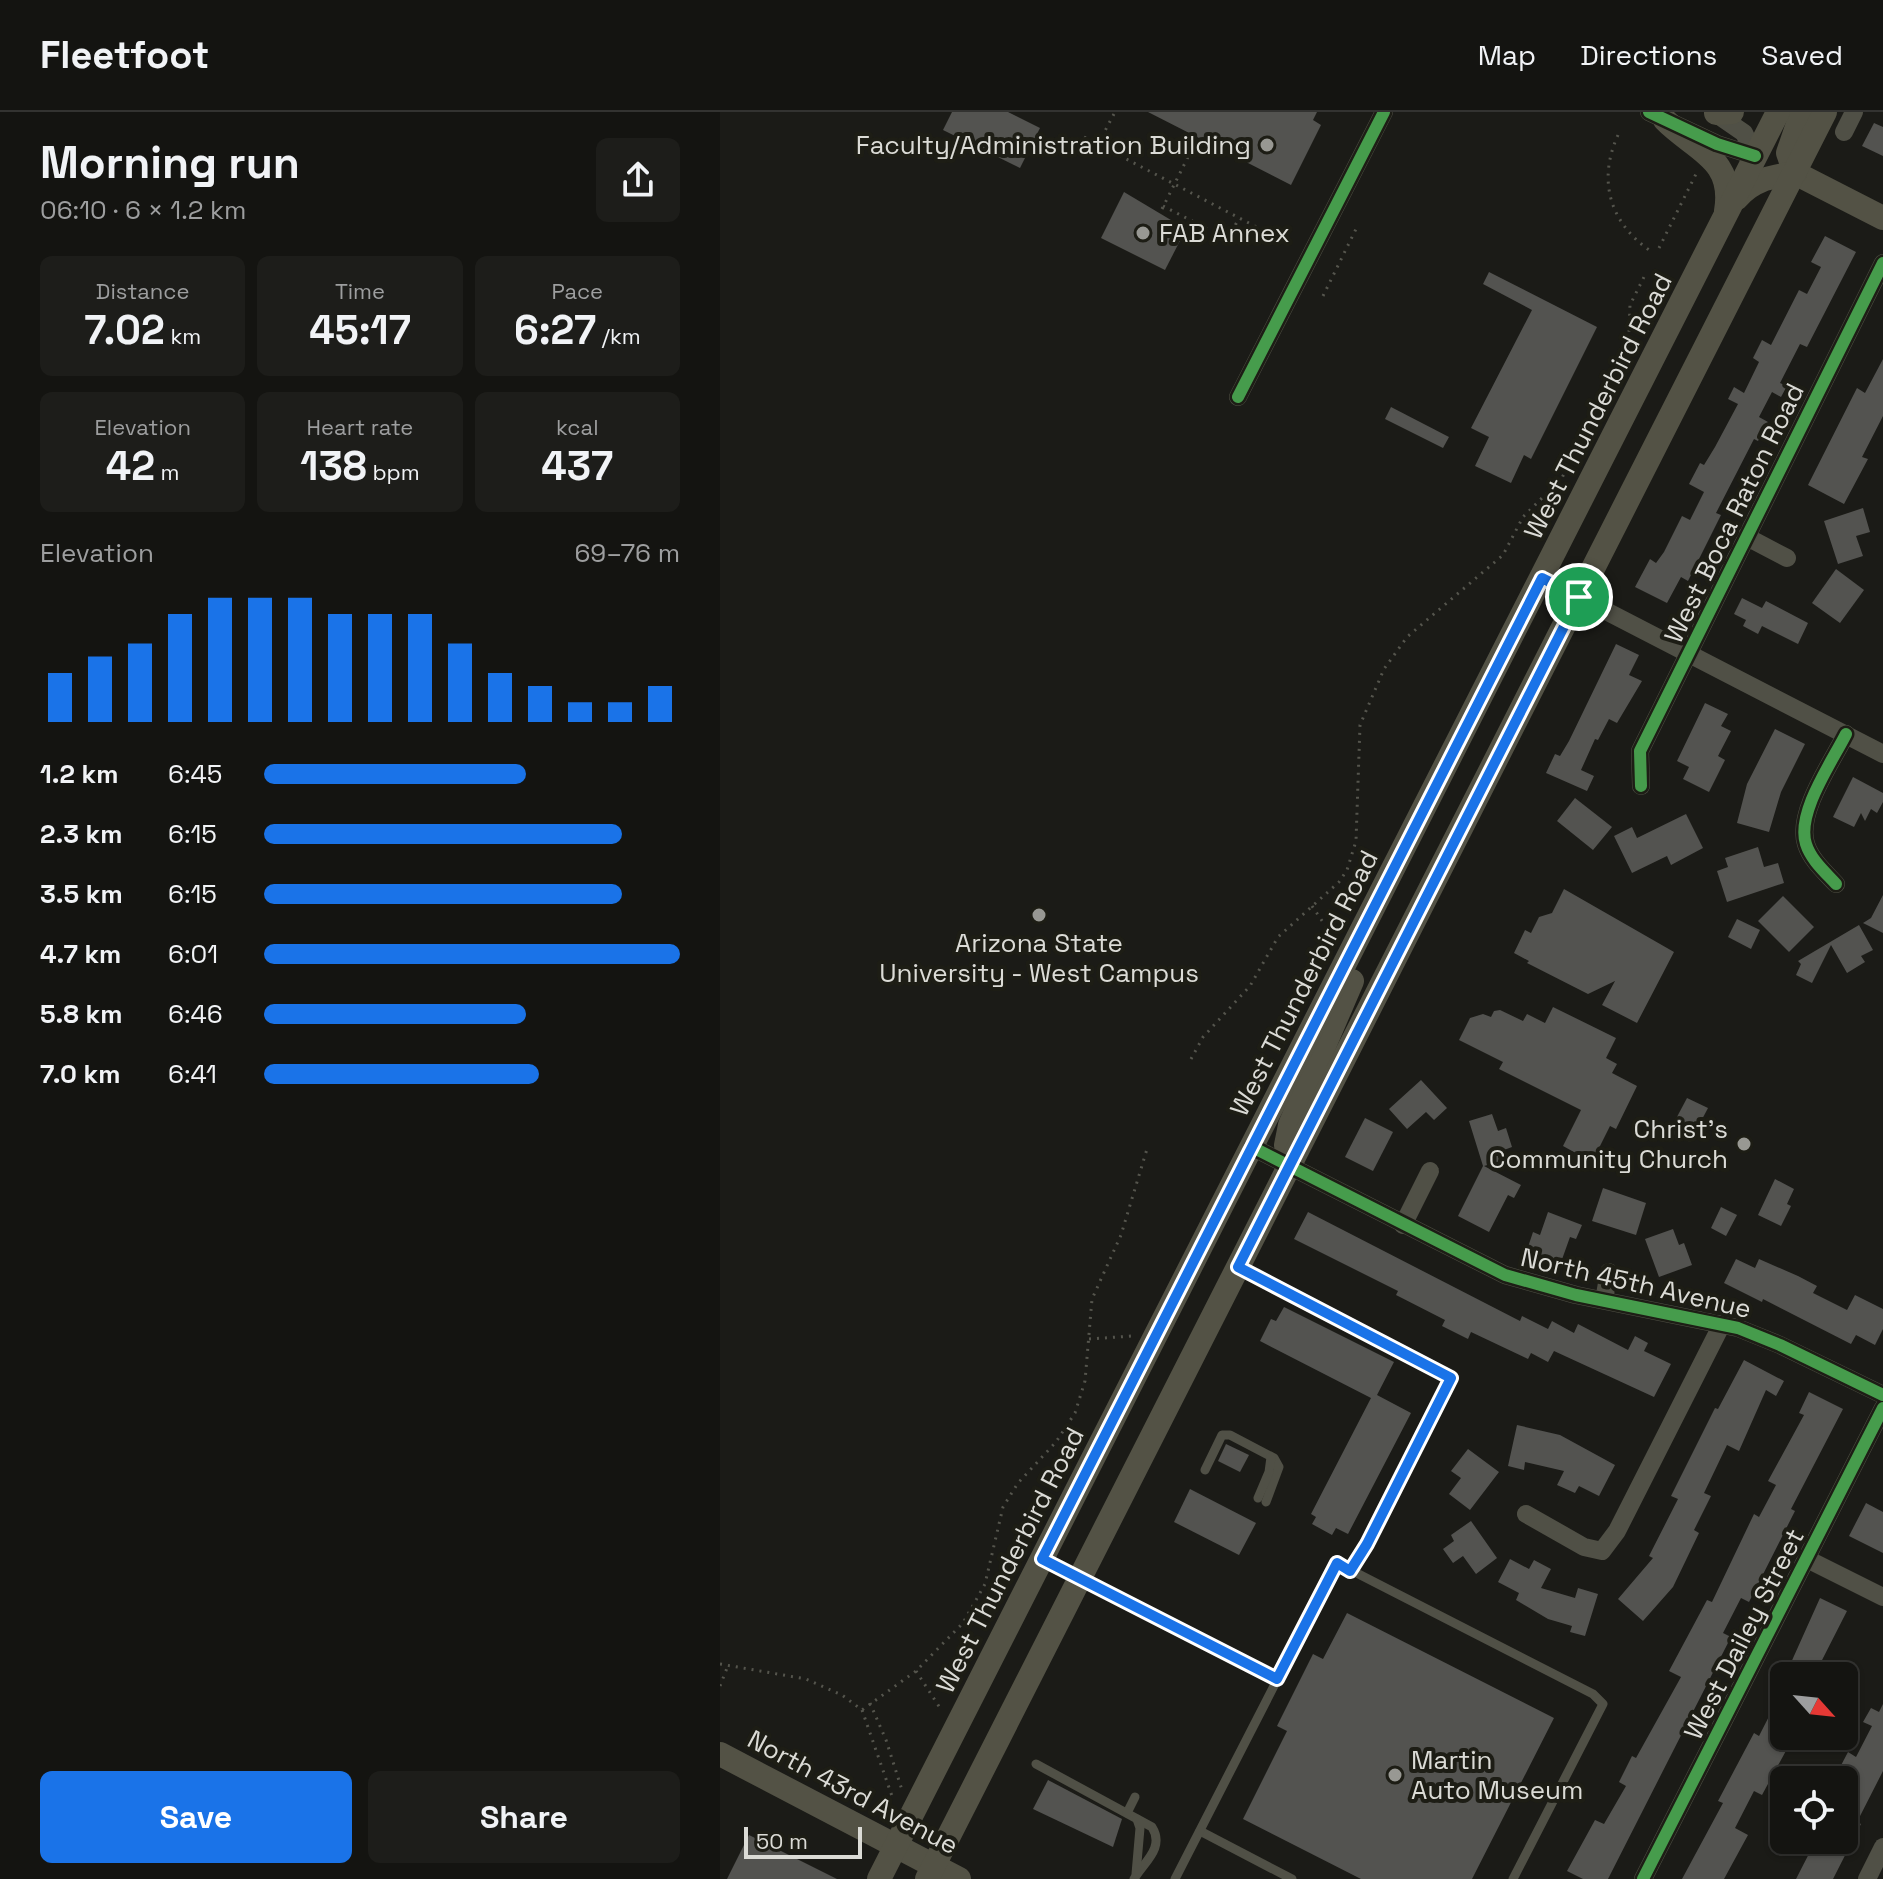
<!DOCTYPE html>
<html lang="en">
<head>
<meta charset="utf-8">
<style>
  body { margin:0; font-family:"Space Grotesk",sans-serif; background:#1d1d1a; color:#f1f3f6; height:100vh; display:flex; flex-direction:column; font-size:30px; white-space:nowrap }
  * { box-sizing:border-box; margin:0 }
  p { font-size:26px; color:#9d9e9f }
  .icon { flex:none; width:44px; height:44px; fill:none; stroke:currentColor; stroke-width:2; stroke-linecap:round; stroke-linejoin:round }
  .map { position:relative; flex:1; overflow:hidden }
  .details { display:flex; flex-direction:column; background:#141411; width:720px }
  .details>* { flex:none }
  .needle { width:52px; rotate:117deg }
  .fabs { position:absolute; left:1050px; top:1550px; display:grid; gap:16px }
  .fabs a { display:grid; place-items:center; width:88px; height:88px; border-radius:12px; background:#141411; box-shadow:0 2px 6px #0004,0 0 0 2px #333331; font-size:40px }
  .scale { position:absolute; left:24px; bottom:20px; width:118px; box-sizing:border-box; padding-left:8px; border:4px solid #dbdbd6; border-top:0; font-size:22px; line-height:28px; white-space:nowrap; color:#dbdbd6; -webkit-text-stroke:6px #1d1d15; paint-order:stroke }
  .pin { position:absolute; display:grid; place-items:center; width:68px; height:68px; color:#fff; margin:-34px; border:4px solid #fff; border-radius:50%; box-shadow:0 2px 8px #0007 }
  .round { display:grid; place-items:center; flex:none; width:84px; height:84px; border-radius:12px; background:#1d1d1a }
  .overview { display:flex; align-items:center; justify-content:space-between; height:136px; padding:0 40px }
  h1 { font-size:44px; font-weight:700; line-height:60px }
  .stats { display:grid; grid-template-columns:repeat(3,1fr); gap:12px; height:136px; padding:8px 40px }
  .stats div { display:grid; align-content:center; border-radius:12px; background:#1d1d1a; text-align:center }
  .stats b { font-size:40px; font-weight:700 }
  .stats small { font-size:22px; font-weight:400 }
  .stats p { font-size:22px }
  .chart { height:224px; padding:16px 40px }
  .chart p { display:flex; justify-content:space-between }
  .chart svg { width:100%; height:144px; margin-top:8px; stroke:#1a73e8; stroke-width:6 }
  .primary-button { display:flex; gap:16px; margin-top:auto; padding:16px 40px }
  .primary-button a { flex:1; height:92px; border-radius:12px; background:#1a73e8; color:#fff; font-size:32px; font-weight:700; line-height:92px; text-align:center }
  .primary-button a+a { background:#1d1d1a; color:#f1f3f6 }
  ul { padding:0 40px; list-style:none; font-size:26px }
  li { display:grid; grid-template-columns:128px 96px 1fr; align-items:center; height:60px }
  li i { height:20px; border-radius:10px; background:#1a73e8 }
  header { display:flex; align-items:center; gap:48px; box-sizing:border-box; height:112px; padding:0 40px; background:#141411; border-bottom:2px solid #333331 }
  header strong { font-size:38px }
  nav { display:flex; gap:44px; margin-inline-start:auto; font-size:28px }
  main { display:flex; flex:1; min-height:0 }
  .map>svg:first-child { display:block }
  .building { fill:#535350 }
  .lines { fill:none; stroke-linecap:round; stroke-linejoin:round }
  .path { stroke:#55554d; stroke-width:3; stroke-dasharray:2 6; stroke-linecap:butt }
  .lane { stroke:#505046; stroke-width:9 }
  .street { stroke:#505046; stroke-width:18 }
  .secondary { stroke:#535245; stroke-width:24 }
  .cycleway-casing { stroke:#1d1d15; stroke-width:17 }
  .cycleway { stroke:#469c4c; stroke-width:12 }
  .route-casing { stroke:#fff; stroke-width:16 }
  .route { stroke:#1a73e8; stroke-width:10 }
  .poi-dot { fill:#989893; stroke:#1d1d15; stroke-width:3 }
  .labels { text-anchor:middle; stroke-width:8; stroke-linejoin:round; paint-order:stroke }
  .poi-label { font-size:26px; fill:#dbdbd6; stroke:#1d1d15; text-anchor:end }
  .street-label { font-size:26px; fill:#dbdbd6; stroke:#1d1d15 }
</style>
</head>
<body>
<header>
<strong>Fleetfoot</strong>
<nav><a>Map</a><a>Directions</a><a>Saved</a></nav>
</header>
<main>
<section class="details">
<div class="overview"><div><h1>Morning run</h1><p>06:10 · 6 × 1.2 km</p></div><a class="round"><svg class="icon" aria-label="share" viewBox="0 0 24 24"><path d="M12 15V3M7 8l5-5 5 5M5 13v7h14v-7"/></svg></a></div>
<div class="stats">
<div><p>Distance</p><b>7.02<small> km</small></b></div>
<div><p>Time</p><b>45:17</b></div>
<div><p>Pace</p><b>6:27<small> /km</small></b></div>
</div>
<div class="stats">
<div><p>Elevation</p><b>42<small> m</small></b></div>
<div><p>Heart rate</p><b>138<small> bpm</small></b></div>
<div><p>kcal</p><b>437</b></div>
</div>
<div class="chart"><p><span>Elevation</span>69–76 m</p>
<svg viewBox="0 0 160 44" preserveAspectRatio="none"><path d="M5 44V29M15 44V24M25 44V20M35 44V11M45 44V6M55 44V6M65 44V6M75 44V11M85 44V11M95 44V11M105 44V20M115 44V29M125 44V33M135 44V38M145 44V38M155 44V33"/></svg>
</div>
<ul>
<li><b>1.2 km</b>6:45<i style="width:63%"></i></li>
<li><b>2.3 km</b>6:15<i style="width:86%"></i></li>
<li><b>3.5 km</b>6:15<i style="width:86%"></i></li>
<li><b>4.7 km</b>6:01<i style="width:100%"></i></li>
<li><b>5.8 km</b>6:46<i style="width:63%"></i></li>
<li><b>7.0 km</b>6:41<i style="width:66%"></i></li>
</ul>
<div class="primary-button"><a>Save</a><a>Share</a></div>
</section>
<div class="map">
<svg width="1163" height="1767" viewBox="0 0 1163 1767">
  <rect width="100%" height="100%" fill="#1b1b17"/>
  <g class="building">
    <path d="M232,0H288L320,16L300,56L223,18Z"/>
    <path d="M428,0H597L593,8L601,13L571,73Z"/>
    <path d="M1154,11L1163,15V44L1142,34Z"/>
    <path d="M404,80L466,117L445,158L381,126Z"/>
    <path d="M1105,124L1136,140L1087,235L1080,232L1060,271L1067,274L1061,285L1052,280L1039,305L1048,310L1038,329L1034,327L996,401L1001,403L968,469L961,465L947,491L915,475L930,447L936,451L944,440L962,404L970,408L984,380L969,372L980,351L984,353L995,335L1018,292L1008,287L1014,275L1024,281L1039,250L1033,246L1042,228L1051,233L1079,178L1087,182L1101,155L1091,150Z"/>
    <path d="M769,160L877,215L811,347L804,343L791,371L755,354L769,325L751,316L812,198L763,172Z"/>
    <path d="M1163,247V304L1142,345L1148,347L1124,392L1088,373L1137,276L1145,281Z"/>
    <path d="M671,295L729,325L723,336L665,307Z"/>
    <path d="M1143,396L1150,420L1136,424L1143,444L1118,452L1104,409Z"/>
    <path d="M1116,457L1144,478L1120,511L1092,491Z"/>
    <path d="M1022,486L1042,496L1046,489L1088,511L1078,532L1042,514L1038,522L1023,514L1026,508L1014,502Z"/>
    <path d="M896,532L919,543L909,563L922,569L897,611L889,607L878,628L875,627L861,658L874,664L867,679L826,661L835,642L840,644L849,629Z"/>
    <path d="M985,591L1008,602L1001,614L1011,619L998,644L1005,648L989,680L963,667L969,655L957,649Z"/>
    <path d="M1055,617L1085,632L1061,680L1049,720L1017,711L1027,672Z"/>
    <path d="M1133,665L1163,681V690L1157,701L1151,697L1145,709L1141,701L1134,715L1113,705Z"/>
    <path d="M855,686L892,715L873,738L837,709Z"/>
    <path d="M966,702L983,736L951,753L947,744L912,761L894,724L912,715L917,726Z"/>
    <path d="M1038,735L1044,755L1058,751L1064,771L1007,790L997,759L1008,755L1005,746Z"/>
    <path d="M844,777L954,840L917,911L882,893L895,869L868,882L807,851L809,849L794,841L805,818L811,821L819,805L832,801Z"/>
    <path d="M1163,783V821L1143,811L1151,806Z"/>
    <path d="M1063,784L1094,815L1069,840L1038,809Z"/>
    <path d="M1017,807L1040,818L1031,837L1008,825Z"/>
    <path d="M1139,813L1153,838L1141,844L1145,850L1127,861L1111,833L1092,871L1076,863L1081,852L1078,849Z"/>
    <path d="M833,895L896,926L886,946L897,952L892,961L917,974L896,1017L890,1014L872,1050L843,1034L861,998L779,957L783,950L739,928L750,906L763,902L771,905L774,899L780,898L803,909L807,902L825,911Z"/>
    <path d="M701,968L727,996L714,1008L706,1000L687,1017L669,997Z"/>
    <path d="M967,986L988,996L970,1030L949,1020Z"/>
    <path d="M772,1002L778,1019L786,1016L792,1035L784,1038L787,1047L764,1054L801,1073L794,1086L788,1083L769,1120L738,1104L763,1054L749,1009Z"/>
    <path d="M645,1006L673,1020L653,1059L625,1045Z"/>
    <path d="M1055,1067L1074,1077L1067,1092L1071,1094L1061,1114L1038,1103Z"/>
    <path d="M883,1076L926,1091L916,1123L872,1109Z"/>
    <path d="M1001,1095L1017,1103L1006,1124L991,1116Z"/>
    <path d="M588,1100L800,1209L802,1204L828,1217L832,1209L854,1221L858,1212L908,1238L915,1224L928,1231L924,1239L951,1252L934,1285L834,1239L828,1250L811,1241L808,1247L751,1220L748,1227L722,1214L725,1208L676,1183L678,1179L574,1127Z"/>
    <path d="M828,1100L862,1113L856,1127L850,1125L840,1153L806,1141L813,1120L820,1123Z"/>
    <path d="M953,1117L959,1133L964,1131L972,1153L939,1165L925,1127Z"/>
    <path d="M1016,1147L1035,1156L1039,1147L1078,1164L1097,1174L1093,1181L1127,1198L1135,1183L1163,1197V1217L1155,1233L1136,1223L1131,1232L1043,1187L1042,1190L1004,1171Z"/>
    <path d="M564,1195L674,1250L657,1283L691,1301L628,1422L616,1416L612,1423L592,1412L596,1405L591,1402L651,1286L540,1229L551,1207L556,1209Z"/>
    <path d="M1024,1248L1064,1269L1056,1284L1046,1278L1019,1339L1007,1333L984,1381L991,1384L974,1418L979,1421L953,1475L923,1509L898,1487L933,1446L929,1444L958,1387L951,1384L995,1296L998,1297Z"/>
    <path d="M1089,1280L1123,1297L1071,1397L1075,1399L1029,1490L1021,1486L1003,1521L1011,1525L888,1767H863L847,1759L875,1708L884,1712L906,1674L899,1670L912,1644L916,1646L961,1565L949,1559L987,1488L992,1490L1034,1402L1039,1405L1056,1373L1048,1369L1084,1303L1079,1301Z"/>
    <path d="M797,1313L840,1323L895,1353L879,1384L859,1374L855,1381L837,1373L844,1359L805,1350L804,1358L788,1354Z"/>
    <path d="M506,1332L529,1343L520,1360L498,1349Z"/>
    <path d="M748,1337L779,1360L750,1398L729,1382L741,1366L731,1359Z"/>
    <path d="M470,1377L536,1411L519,1443L454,1410Z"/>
    <path d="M1146,1391L1163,1400V1441L1129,1424Z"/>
    <path d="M751,1409L777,1446L756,1462L743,1444L733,1451L723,1437L734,1429L731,1423Z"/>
    <path d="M790,1447L809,1457L814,1448L831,1457L821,1476L855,1486L858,1476L878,1482L865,1524L850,1520L852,1514L828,1507L796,1488L799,1481L778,1470Z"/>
    <path d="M1100,1486L1127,1499L1100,1552L1105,1555L1101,1564H1065Z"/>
    <path d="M627,1501L834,1606L752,1767H641L523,1707L567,1619L557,1614L593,1542L603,1547Z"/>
    <path d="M1064,1575V1624H1074L1042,1683L1034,1679L1015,1716L1028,1723L1004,1767H962L1003,1691L998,1689L1034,1621L1039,1624Z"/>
    <path d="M1163,1592V1659L1137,1710L1141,1712L1113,1767H1076L1096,1728H1124V1667L1116,1663L1128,1640L1136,1645L1152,1614L1143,1610L1151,1596L1159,1600Z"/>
    <path d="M328,1668L402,1707L393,1735L313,1697Z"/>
    <path d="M29,1723L117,1767H7Z"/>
  </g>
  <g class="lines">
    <g class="path">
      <path d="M898,23C877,69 890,112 932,140"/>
      <path d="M364,25L550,122"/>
      <path d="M378,32L395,0"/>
      <path d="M443,94L513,130"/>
      <path d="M442,97L477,27"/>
      <path d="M508,127L519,106"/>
      <path d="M480,131L476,129L484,115"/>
      <path d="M939,136L976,62"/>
      <path d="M603,184L636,117"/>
      <path d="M592,794L613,825"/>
      <path d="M471,947L483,925L530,874L558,825L619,770L627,758L636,729L640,613L664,557L687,525L783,443L803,405L842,366L877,289L903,243L909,222L910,193L924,165"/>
      <path d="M369,1227L412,1224"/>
      <path d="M0,1552L86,1567L122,1583L142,1598L196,1559L243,1511L265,1472L283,1395L298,1371L336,1330L355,1301L365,1269L372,1187L401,1123L427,1037"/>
      <path d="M196,1559L222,1599"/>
      <path d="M0,1574L7,1556"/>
      <path d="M150,1591L166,1628L182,1678"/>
      <path d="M142,1598L173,1687"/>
    </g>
    <g class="lane">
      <path d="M519,1156L731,1266L630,1459"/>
      <path d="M485,1358L502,1323H510L554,1346L559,1355L546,1390"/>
      <path d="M538,1386L549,1360L551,1345"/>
      <path d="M322,1447L557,1567"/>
      <path d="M316,1652L432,1715C445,1736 424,1750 414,1767"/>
      <path d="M407,1701L415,1685"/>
      <path d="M480,1719L572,1767"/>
      <path d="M416,1762L420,1716L417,1707"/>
      <path d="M455,1767L617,1451L873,1582L883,1592L793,1767"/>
    </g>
    <g class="street">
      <path d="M929,0L997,32L1035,44"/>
      <path d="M995,1L1024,21L1035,44"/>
      <path d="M1124,20L1134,0"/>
      <path d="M518,285L664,0"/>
      <path d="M1025,424L1067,446"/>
      <path d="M822,466L1163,642"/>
      <path d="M921,674L920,639L1163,151"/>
      <path d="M1116,772C1105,760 1091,748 1086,732C1076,701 1112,650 1126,622"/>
      <path d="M532,1035L785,1163L856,1183L1018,1216L1060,1233L1163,1283"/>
      <path d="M683,1113L710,1059"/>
      <path d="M884,1188L889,1160"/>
      <path d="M806,1402L864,1435L882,1439L897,1419L1002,1212"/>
      <path d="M1087,1447L1163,1485"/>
      <path d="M923,1767L1163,1296"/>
      <path d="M1147,1767L1163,1735"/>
    </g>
    <g class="secondary">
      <path d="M996,1L1012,0"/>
      <path d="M945,8C974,38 1015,46 1006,99"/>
      <path d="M1075,61L1163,106"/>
      <path d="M1075,61L1068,41L1082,0"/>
      <path d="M1017,86C1033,67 1051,65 1075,61"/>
      <path d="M569,1051L566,1033L570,1013L632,869"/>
      <path d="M0,1642L239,1767"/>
      <path d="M159,1767L1058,0"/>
      <path d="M207,1767L1105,0"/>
    </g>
    <g class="cycleway-casing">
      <g id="cycleway">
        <path d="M929,0L997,32L1035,44"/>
        <path d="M518,285L664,0"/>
        <path d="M921,674L920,639L1163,151"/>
        <path d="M1116,772C1105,760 1091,748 1086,732C1076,701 1112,650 1126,622"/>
        <path d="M532,1035L785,1163L856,1183L1018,1216L1060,1233L1163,1283"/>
        <path d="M923,1767L1163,1296"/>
      </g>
    </g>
    <use href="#cycleway" class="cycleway"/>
  </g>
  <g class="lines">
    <g class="route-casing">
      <path id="route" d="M822,466L859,485L518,1155L731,1266L647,1432L630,1459L617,1451L557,1567L322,1447Z"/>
    </g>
    <use href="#route" class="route"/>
  </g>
  <g class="poi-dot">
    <circle cx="547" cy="33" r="8"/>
    <circle cx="423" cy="121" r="8"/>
    <circle cx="319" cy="803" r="8"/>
    <circle cx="1024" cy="1032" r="8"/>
    <circle cx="675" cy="1663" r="8"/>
  </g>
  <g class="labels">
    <g class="poi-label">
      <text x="531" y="42">Faculty/Administration Building</text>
      <text x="439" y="130" text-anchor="start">FAB Annex</text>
      <text x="319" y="840" text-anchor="middle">Arizona State<tspan x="319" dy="30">University - West Campus</tspan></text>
      <text x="1008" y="1026">Christ's<tspan x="1008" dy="30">Community Church</tspan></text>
      <text x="691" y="1657" text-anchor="start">Martin<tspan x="691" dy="30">Auto Museum</tspan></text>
    </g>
    <g class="street-label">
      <text transform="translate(878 294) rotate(-63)" y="9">West Thunderbird Road</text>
      <text transform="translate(1014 401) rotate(-64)" y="9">West Boca Raton Road</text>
      <text transform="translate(584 871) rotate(-63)" y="9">West Thunderbird Road</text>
      <text transform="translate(916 1171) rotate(13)" y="9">North 45th Avenue</text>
      <text transform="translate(290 1448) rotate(-63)" y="9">West Thunderbird Road</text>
      <text transform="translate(1024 1522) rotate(-63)" y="9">West Dailey Street</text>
      <text transform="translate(133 1680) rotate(28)" y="9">North 43rd Avenue</text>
    </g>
  </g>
</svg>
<div class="fabs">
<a><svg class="needle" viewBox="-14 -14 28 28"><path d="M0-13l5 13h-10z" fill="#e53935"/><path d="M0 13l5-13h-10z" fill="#9d9e9f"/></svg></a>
<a><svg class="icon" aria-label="locate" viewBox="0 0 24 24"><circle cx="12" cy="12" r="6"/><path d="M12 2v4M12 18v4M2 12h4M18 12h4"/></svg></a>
</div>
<div class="scale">50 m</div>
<div class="pin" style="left:859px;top:485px;background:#1e9e55"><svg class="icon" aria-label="arrive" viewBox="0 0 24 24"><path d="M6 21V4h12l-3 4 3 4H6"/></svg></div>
</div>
</main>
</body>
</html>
